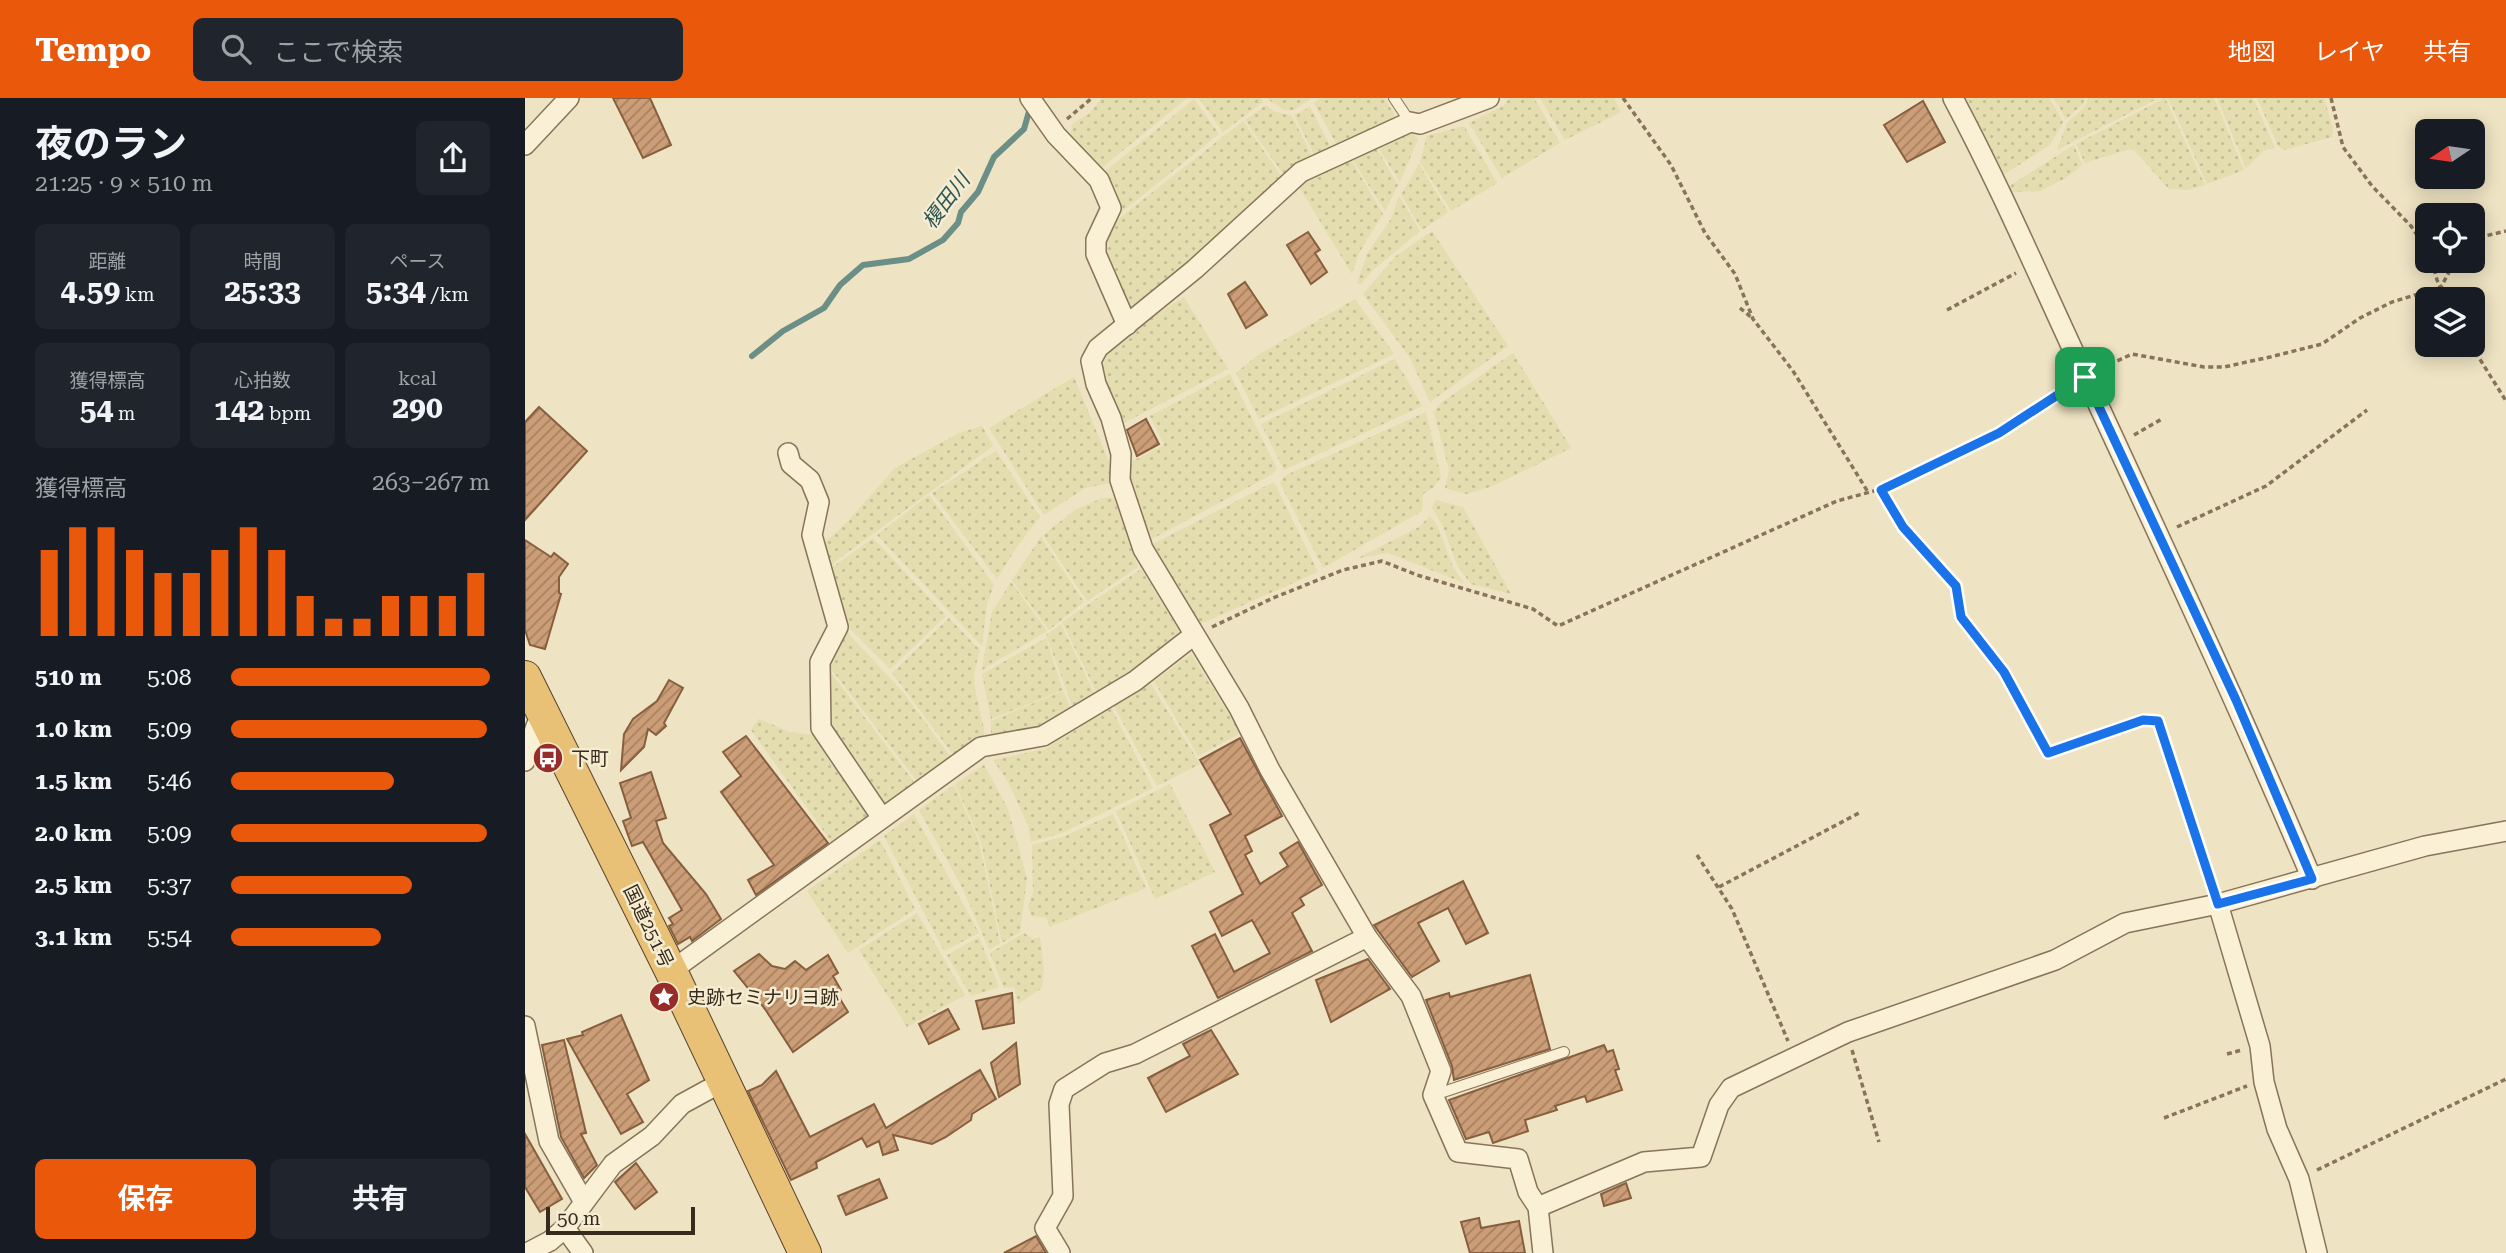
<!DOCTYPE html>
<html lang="ja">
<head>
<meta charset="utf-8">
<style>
  body { margin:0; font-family:"Roboto Serif","Noto Sans JP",serif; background:#20242c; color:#f1f3f6; height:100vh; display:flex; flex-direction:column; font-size:26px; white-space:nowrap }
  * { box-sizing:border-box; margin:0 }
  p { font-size:23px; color:#9ea1a6 }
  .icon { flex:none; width:38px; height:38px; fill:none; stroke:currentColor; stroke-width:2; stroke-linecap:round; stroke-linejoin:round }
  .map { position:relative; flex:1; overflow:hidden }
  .panel { display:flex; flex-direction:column; background:#171b24; width:525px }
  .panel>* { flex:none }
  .needle { width:46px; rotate:257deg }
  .tools { position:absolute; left:1890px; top:21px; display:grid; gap:14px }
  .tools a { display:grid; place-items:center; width:70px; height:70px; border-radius:10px; background:#171b24; box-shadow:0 4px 18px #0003; font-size:35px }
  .scale { position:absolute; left:21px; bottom:18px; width:149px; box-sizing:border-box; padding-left:7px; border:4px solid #372b1d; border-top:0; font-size:19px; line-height:24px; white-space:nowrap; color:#372b1d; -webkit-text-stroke:5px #f5ecd1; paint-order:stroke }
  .pin { position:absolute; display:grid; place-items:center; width:60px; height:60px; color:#fff; margin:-30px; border-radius:14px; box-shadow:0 4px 10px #0006 }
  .round { display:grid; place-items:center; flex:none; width:74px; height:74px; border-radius:10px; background:#20242c }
  .overview { display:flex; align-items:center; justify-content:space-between; height:119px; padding:0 35px }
  h1 { font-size:38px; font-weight:700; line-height:52px }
  .stats { display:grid; grid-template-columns:repeat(3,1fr); gap:10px; height:119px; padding:7px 35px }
  .stats div { display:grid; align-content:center; border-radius:10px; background:#20242c; text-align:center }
  .stats b { font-size:30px; font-weight:700 }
  .stats small { font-size:19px; font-weight:400 }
  .stats p { font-size:19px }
  .chart { height:196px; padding:14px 35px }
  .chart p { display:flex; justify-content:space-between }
  .chart svg { width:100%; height:126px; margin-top:7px; stroke:#ea580c; stroke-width:6 }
  .action { display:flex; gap:14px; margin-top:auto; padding:14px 35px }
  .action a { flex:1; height:80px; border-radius:10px; background:#ea580c; color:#fff; font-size:28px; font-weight:700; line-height:80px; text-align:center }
  .action a+a { background:#20242c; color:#f1f3f6 }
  ul { padding:0 35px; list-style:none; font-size:23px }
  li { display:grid; grid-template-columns:112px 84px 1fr; align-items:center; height:52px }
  li i { height:18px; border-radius:9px; background:#ea580c }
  header { display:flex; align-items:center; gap:42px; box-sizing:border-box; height:98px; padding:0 35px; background:#ea580c; color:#fff }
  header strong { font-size:33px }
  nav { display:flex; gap:38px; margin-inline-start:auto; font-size:24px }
  .search { width:490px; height:63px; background:#20242c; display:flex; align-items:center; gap:18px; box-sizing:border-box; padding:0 24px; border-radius:10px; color:#9ea1a6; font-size:26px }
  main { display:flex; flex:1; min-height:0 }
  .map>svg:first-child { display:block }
  .farmland { fill:url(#farmland-dots) }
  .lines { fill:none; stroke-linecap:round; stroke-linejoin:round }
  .stream { stroke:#6b8e87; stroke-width:6 }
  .building { fill:url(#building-hatch); stroke:#875f3f; stroke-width:2 }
  .service-casing { stroke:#877459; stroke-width:12 }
  .minor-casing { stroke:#877459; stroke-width:22 }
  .trunk-casing { stroke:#55422d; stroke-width:34 }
  .path { stroke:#877459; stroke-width:3.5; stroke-dasharray:5 3.5; stroke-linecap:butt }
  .service { stroke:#f9f0d5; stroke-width:10 }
  .minor { stroke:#f9f0d5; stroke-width:19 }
  .trunk { stroke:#e8c076; stroke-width:32 }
  .route-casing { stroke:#fff; stroke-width:14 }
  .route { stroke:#1a73e8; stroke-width:9 }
  .labels { text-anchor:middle; stroke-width:5; stroke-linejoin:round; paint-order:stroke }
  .poi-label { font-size:19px; fill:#372b1d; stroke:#f5ecd1; text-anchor:start }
  .street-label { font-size:19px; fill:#372b1d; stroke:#f5ecd1 }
  .water-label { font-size:21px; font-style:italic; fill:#2c5756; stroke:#f5ecd1 }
</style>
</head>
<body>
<header>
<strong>Tempo</strong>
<div class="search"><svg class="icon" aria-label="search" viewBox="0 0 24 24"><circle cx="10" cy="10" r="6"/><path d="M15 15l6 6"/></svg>ここで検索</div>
<nav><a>地図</a><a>レイヤ</a><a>共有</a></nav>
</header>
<main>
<section class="panel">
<div class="overview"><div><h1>夜のラン</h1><p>21:25 · 9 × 510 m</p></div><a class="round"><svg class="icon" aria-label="share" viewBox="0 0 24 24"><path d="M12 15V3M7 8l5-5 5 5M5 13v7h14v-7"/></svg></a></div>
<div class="stats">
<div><p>距離</p><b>4.59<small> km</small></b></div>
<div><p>時間</p><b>25:33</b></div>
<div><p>ペース</p><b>5:34<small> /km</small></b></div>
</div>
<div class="stats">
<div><p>獲得標高</p><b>54<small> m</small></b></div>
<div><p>心拍数</p><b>142<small> bpm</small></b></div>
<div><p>kcal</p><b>290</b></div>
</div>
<div class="chart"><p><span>獲得標高</span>263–267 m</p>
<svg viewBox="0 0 160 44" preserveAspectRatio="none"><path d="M5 44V14M15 44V6M25 44V6M35 44V14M45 44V22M55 44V22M65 44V14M75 44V6M85 44V14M95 44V30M105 44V38M115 44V38M125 44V30M135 44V30M145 44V30M155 44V22"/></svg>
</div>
<ul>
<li><b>510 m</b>5:08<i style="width:100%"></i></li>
<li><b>1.0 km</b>5:09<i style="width:99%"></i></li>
<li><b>1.5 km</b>5:46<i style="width:63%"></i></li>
<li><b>2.0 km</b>5:09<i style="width:99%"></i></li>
<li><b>2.5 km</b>5:37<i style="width:70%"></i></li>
<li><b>3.1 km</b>5:54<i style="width:58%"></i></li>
</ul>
<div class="action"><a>保存</a><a>共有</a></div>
</section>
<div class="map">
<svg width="1981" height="1155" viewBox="0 0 1981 1155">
  <defs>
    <pattern id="farmland-dots" width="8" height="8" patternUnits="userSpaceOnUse" patternTransform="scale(1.75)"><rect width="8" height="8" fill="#e3ddaf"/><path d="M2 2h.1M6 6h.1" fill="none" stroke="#c3be96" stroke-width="1.8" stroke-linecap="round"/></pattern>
    <pattern id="building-hatch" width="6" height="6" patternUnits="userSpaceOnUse" patternTransform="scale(1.75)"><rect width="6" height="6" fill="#cc9e77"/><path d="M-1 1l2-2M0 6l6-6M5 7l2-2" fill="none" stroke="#a68161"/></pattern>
  </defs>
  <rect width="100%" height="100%" fill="#eee3c2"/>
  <g class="farmland">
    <path d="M577,0H662L574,72L545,44L547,26L564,16Z"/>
    <path d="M674,0H736L738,4L698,34Z"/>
    <path d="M741,0H787L769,12H759Z"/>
    <path d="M796,0H859L869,15V22L813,49L789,5Z"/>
    <path d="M985,0H1009L1035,45L977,80L944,25L978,8Z"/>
    <path d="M1015,0H1089L1096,14L1040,42Z"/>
    <path d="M1436,0H1524L1538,24L1525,47L1478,77Z"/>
    <path d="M1529,0H1560L1558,6L1541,21Z"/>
    <path d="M1563,0H1629L1630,2L1532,52L1542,25L1560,9Z"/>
    <path d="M1640,0L1680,87L1663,92L1644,91L1609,52L1605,51L1560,65L1551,46Z"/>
    <path d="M1643,0H1689L1719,72L1682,86Z"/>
    <path d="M1692,0H1728L1750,50L1738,53L1721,70Z"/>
    <path d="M1732,0H1799L1808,31L1807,39L1759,52L1753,48Z"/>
    <path d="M669,1L694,36L593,117L577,76Z"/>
    <path d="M741,7L748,13L767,18L789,62L761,80L720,22Z"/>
    <path d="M785,9L807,52L791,60L769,17Z"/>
    <path d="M718,23L759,82L608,215L601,212L575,152L591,123Z"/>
    <path d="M939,28L972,85L926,113L895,64L902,38Z"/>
    <path d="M886,34L893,41L875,84L851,46Z"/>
    <path d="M1549,47L1557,67L1541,80L1515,93L1485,94L1483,89Z"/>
    <path d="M850,48L873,87L860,113L826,59Z"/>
    <path d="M825,60L858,116L834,155L827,176L773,87Z"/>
    <path d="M894,66L923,114L897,132L876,97Z"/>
    <path d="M874,98L895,133L847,173L836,186L832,185L842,156L866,121Z"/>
    <path d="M907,133L983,248L905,304L885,260L838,196L871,158Z"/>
    <path d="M659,199L703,271L595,327L573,268L581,249Z"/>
    <path d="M830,201L869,256L734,321L711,275L733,257Z"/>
    <path d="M988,255L1046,350L965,389L941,396L920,390L924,372L909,314L916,305Z"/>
    <path d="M870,261L897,308L759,372L736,326Z"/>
    <path d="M705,276L752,371L746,377L625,442L602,378V366L639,347L625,318Z"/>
    <path d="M549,279L584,364L585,385L560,390L519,417L464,330Z"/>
    <path d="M901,314L916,379L909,389L898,396L897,413L798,470L755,385L759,378Z"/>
    <path d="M457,328L468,348L304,468L298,446L323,423L370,370L434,335Z"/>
    <path d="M471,353L515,419L493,447L472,481L407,395Z"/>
    <path d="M749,384L793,474L673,527L626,447Z"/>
    <path d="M404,397L469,487L462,505L457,548L352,437Z"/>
    <path d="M577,400H589L613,469L562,503L518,437L550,412Z"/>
    <path d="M911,402L938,409L986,496L946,486L932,467L917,426L907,410Z"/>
    <path d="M905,418L913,429L928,469L939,485L863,455L833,460L894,429Z"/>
    <path d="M516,439L559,504L524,532L487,482Z"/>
    <path d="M348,440L421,518L365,571L321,527L305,471Z"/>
    <path d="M616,471L655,534L634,557L572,595L537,524Z"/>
    <path d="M486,484L522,533L457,572L467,514Z"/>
    <path d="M424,520L455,552L449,575L450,591L459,631V640L430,659L367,575Z"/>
    <path d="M536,526L570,597L548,610L521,537Z"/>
    <path d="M319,531L377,593L428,662L395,687L304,568Z"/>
    <path d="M521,540L538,592L466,621L457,576Z"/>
    <path d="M666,556L716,635L673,658L629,583Z"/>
    <path d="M303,571L392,688L362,710L302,626Z"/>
    <path d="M626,586L675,666L632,688L589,608Z"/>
    <path d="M538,593L546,611L520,630L466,639V623Z"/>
    <path d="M586,610L628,690L537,735L506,744L503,727L482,682L468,662L520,651Z"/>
    <path d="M234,621L265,634L287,637L344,720L308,746L226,632Z"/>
    <path d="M459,667L483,711L502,780L495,834L477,845L456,744L430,686Z"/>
    <path d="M645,686L690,774L630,801L591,713Z"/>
    <path d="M429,687L454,744L469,814L475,846L464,851L438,791L394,712Z"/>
    <path d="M389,716L454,835L419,853L359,738Z"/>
    <path d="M588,716L621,790L524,829L522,820L507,818L503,809L508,794L507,747L540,738Z"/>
    <path d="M355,742L390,811L323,855L282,793Z"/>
    <path d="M392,815L440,897L382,929L334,852Z"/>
    <path d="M499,835L508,841L515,839L519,871L517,890L493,906L489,889L479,890L465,855Z"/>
    <path d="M454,839L474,889L446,898L422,857Z"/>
  </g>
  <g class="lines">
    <path class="stream" d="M227,258L258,233L299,210L315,187L338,167L384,161L418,142L433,125L436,114L453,94L469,59L499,31L505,10"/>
  </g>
  <g class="building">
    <path d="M88,0H125L146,47L118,60Z"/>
    <path d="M1398,3L1420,44L1382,64L1359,27Z"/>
    <path d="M783,134L795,152L790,155L802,174L786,186L762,147Z"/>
    <path d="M720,184L742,217L721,230L703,196Z"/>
    <path d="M14,309L62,353L0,422V324Z"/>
    <path d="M621,321L634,346L612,358L602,332Z"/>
    <path d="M0,442L26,459L29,455L43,466L34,479V495L36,496L20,551L5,547L0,532Z"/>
    <path d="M144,582L158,590L139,625L141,628L131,637L123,631L119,649L96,672L99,636L108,621L132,603Z"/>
    <path d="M221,638L303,745L231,797L223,782L249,767L196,694L216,678L198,654Z"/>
    <path d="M715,640L757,718L720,738L727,753L720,757L735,786L763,768L755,755L773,744L797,787L775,800L779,807L767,815L787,853L693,900L667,848L690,836L709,874L745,855L727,822L697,838L685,814L718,796L685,727L706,716L675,662Z"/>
    <path d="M126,674L141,720L131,723L138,745L181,796L196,821L167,843L165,839L153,846L144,828L148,826L144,820L157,812L118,744L107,748L98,723L106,720L95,685Z"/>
    <path d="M938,783L963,835L941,846L923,810L893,825L914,863L887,879L849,827Z"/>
    <path d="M234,856L247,868L260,871L270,863L281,872L303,857L313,875L308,878L316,892L312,896L323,914L268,954L240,911L209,873Z"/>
    <path d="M843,861L865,891L806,924L791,882Z"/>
    <path d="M1005,877L1025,951L929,982L927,968L901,902L924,895L925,899Z"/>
    <path d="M487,895L489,925L458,931L451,903Z"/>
    <path d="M423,911L434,931L404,946L394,926Z"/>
    <path d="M96,917L124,982L102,996L118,1024L96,1036L42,941L58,937L57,934Z"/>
    <path d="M686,932L713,976L641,1014L623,980L665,958L658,946Z"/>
    <path d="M39,942L61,1035L56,1036L72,1067L59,1080L36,1039L17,947Z"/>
    <path d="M491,945L495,986L474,999L466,965Z"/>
    <path d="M1079,947L1082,954L1088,952L1094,971L1090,972L1097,992L1062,1004L1060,998L1030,1008L1032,1012L1000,1022L1003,1033L968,1045L964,1034L941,1041L924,1002Z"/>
    <path d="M455,972L471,1001L447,1016L446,1022L421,1039L407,1046L368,1037L373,1052L358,1057L354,1043L342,1049L337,1040L291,1064L292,1070L266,1082L223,993L237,987L251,973L285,1039L349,1006L361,1030Z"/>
    <path d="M0,1036L37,1101L15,1114L0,1089Z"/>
    <path d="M111,1065L132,1094L110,1111L90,1084Z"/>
    <path d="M354,1081L362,1100L321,1117L313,1098Z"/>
    <path d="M1101,1085L1106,1100L1079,1108L1076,1096Z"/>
    <path d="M954,1120L956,1130L994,1123L1000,1155H945L936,1124Z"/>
    <path d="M511,1138L521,1155H479Z"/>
  </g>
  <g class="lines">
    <g class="service-casing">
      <g id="service">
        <path d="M869,0L885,24"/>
        <path d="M909,997L1039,954"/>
      </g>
    </g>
    <g class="minor-casing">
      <g id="minor">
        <path d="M505,0L531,37L574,82L586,110L571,142V156L602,227"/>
        <path d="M964,0L895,26L885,24L776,74L670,171L573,250L566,263L571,286L586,320L596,356L595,382L618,451L714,610L745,672L842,839L886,898L916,973L908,997L933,1054L993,1061L1003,1094L1013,1109L1018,1155"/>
        <path d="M1428,0C1477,92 1516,184 1560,278C1637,445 1715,611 1787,781"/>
        <path d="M0,47L44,0"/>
        <path d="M263,355L266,366L285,382L294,404L287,437L313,529L295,564L296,630L357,720"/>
        <path d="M0,663L11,628L21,618"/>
        <path d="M1693,806L1735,948L1739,984L1752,1031L1774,1081L1792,1155"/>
        <path d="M146,873L456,649L518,638L610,583L669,537"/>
        <path d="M0,928L24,1043L59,1104"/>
        <path d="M1013,1109L1119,1064L1176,1059L1194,1007L1206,990L1323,934L1530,862L1600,825L1693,806L1900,748L1981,733"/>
        <path d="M40,1130L58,1155"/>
        <path d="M2,1155L25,1143L40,1130L88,1066L127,1038L157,1006L199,983"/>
        <path d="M535,1155L520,1130L538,1098L534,1006L539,991L580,965L610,956L842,839"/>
      </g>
    </g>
    <g class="trunk-casing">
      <path id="trunk" d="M0,579L146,873L280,1155"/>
    </g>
    <g class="path">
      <path d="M1098,0L1146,67L1180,135L1210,176L1228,221L1268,273L1343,394"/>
      <path d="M1806,0L1818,49L1847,88L1886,128L1902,152"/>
      <path d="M542,21L567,0"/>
      <path d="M1948,146L1960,138L1981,133"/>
      <path d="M1907,163L1912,182L1922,201"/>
      <path d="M1215,210L1227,220"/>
      <path d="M1422,212L1491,175"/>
      <path d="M1946,247L1981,303"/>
      <path d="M1577,270L1607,256L1679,269H1699L1745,259L1797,246L1835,220L1867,204L1916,189L1930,163"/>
      <path d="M1609,337L1637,321"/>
      <path d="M1356,392L1378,429L1431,488L1436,519L1479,574L1523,655L1618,622L1633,623L1685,789"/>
      <path d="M1652,429L1741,388L1842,312"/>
      <path d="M687,529L748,500L818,472L857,463L892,477L1008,511L1033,528L1312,403L1371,387L1474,335L1546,288"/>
      <path d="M1172,757L1207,811L1263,943"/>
      <path d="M1194,789L1334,715"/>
      <path d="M1327,952L1354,1044"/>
      <path d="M1702,956L1717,952"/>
      <path d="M1639,1020L1722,988"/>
      <path d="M1792,1072L1981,981"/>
    </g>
    <use href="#service" class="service"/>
    <use href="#minor" class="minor"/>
    <use href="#trunk" class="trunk"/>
  </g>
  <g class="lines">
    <g class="route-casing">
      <path id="route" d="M1560,279L1711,602L1787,781L1693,806L1633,623L1618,622L1523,655L1479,574L1436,519L1431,488L1378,429L1356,392L1474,335Z"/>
    </g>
    <use href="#route" class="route"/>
  </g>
  <defs>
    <g id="bus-disc" transform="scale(1.575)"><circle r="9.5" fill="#962d29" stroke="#f5ecd1"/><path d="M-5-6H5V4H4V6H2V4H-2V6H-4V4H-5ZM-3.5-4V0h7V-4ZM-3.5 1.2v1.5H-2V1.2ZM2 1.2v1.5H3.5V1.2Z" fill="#fff"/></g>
    <g id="sight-disc" transform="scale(1.575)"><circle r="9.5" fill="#962d29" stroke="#f5ecd1"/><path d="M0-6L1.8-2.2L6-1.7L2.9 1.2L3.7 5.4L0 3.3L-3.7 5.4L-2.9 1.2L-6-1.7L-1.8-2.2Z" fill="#fff"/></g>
  </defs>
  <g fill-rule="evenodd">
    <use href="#bus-disc" x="23" y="660"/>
    <use href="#sight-disc" x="139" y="899"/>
  </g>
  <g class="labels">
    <g class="poi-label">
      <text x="46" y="667">下町</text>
      <text x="162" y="906">史跡セミナリヨ跡</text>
    </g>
    <g class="street-label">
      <text transform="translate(124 828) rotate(64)" y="7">国道251号</text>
    </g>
    <g class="water-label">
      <text transform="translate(421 103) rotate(-53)" y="7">榎田川</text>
    </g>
  </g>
</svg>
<div class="tools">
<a><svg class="needle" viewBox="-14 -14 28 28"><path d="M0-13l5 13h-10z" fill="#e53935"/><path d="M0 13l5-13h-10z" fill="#9ea1a6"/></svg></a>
<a><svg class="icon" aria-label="locate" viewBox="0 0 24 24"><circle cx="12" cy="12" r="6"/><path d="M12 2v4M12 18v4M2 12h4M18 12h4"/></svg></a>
<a><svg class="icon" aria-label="layers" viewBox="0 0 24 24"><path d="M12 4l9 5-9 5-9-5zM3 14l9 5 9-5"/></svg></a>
</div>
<div class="scale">50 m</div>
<div class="pin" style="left:1560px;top:279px;background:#1e9e55"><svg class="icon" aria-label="arrive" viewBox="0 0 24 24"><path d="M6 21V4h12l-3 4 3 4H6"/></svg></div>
</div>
</main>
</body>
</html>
